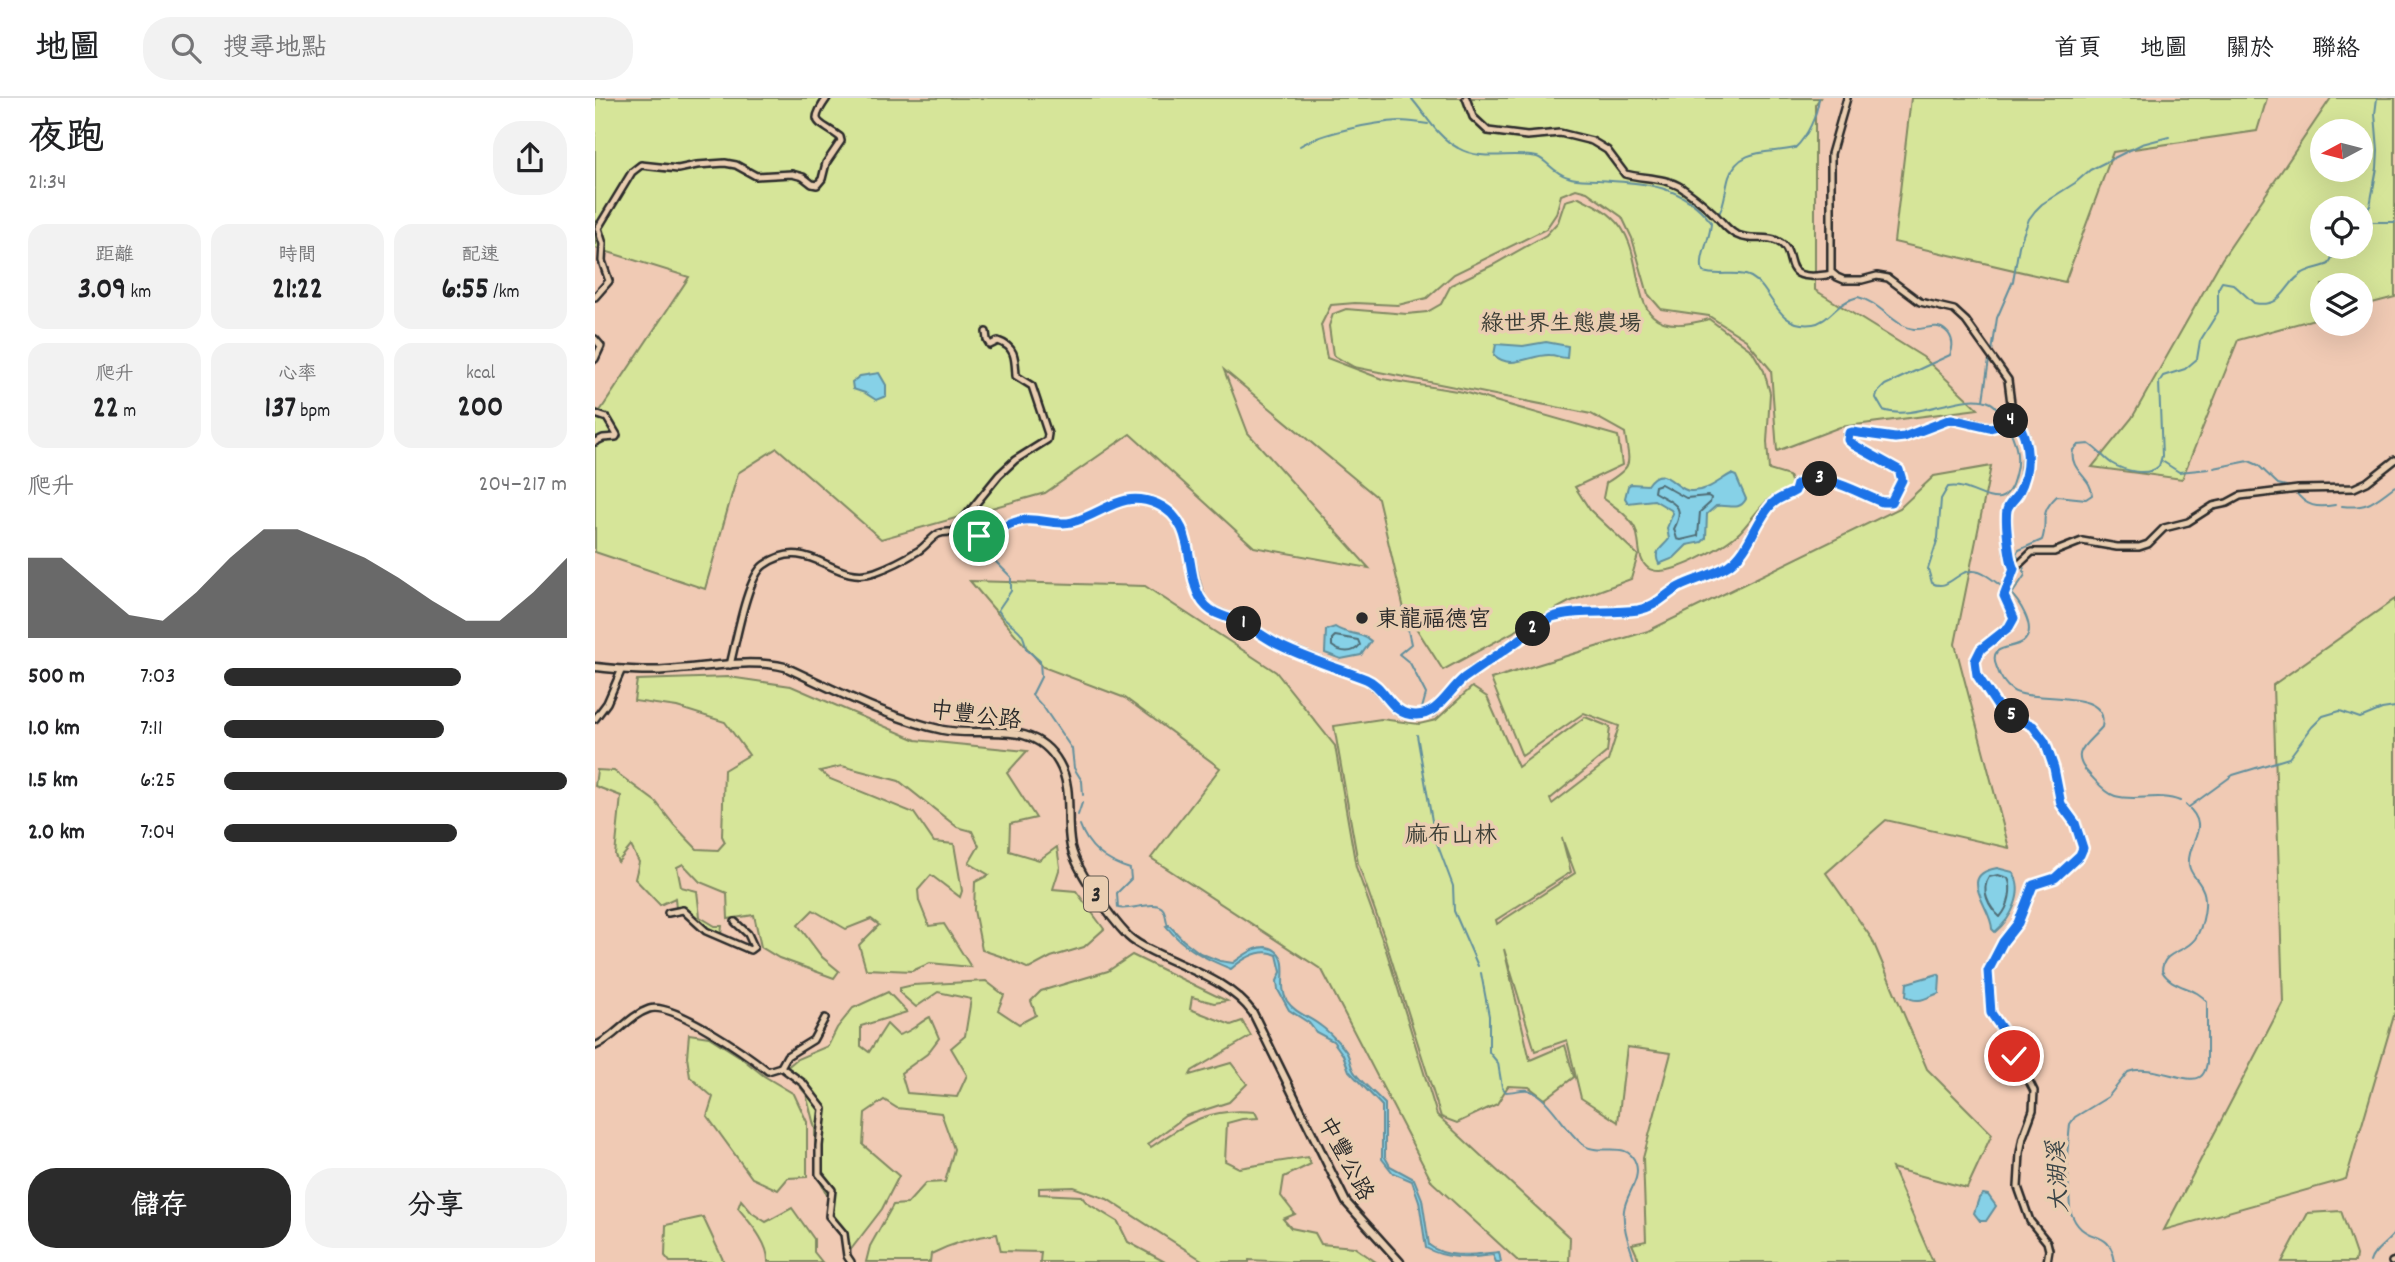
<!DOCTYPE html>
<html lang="zh-TW">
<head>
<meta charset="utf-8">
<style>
  body { margin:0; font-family:Dekko,"LXGW WenKai TC",sans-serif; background:#f2f2f2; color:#202124; height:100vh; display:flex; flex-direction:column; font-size:26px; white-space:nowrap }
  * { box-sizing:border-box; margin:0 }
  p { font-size:23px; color:#757577 }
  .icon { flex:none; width:38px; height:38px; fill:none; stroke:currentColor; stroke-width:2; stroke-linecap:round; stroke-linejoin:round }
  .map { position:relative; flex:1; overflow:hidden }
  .sheet { display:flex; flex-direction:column; background:#fff; width:595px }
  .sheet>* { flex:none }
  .needle { width:46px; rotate:263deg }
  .tools { position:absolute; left:1715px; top:21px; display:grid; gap:14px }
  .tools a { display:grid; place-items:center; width:63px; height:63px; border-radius:50%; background:#fff; box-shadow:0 7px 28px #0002; font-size:35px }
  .pin { position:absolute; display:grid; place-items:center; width:60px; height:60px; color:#fff; margin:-30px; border:4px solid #fff; border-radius:50%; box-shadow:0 2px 7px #0007 }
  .km { position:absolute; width:35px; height:35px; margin:-18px; border-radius:50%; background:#222; color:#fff; font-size:19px; line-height:35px; text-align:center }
  .round { display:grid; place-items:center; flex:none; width:74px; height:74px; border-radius:28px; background:#f2f2f2 }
  .summary { display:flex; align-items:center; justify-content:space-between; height:119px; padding:0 28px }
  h1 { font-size:38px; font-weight:700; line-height:52px }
  .metrics { display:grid; grid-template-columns:repeat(3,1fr); gap:10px; height:119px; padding:7px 28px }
  .metrics div { display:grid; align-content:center; border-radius:18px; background:#f2f2f2; text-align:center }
  .metrics b { font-size:30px; font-weight:700 }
  .metrics small { font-size:19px; font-weight:400 }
  .metrics p { font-size:19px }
  .chart { height:196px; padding:14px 28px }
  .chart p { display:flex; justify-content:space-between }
  .chart svg { width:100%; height:126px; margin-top:7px; fill:#2b2b2b; opacity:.7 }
  .cta { display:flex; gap:14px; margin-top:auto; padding:14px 28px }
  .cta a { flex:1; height:80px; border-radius:28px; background:#2b2b2b; color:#fff; font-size:28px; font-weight:700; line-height:80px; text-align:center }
  .cta a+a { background:#f2f2f2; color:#202124 }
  ul { padding:0 28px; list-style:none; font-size:23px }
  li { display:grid; grid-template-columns:112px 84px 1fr; align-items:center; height:52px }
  li i { height:18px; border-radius:9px; background:#2b2b2b }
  header { display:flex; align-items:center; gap:42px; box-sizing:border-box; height:98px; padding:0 35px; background:#fff; border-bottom:2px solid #e0e0e0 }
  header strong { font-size:33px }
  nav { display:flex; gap:38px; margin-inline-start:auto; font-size:24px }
  .search { width:490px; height:63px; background:#f2f2f2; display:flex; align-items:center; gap:18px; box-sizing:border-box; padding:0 24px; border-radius:28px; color:#757577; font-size:26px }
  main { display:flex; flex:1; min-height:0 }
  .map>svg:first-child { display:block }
  .green { fill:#d6e599; stroke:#808862; stroke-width:2; fill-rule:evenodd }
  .water { fill:#86d1e7; stroke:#628f9c; stroke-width:2 }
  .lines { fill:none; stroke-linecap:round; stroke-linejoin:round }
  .shore { stroke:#4f6d76; stroke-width:2 }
  .stream { stroke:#628f9c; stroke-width:2 }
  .minor-casing { stroke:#2b2b2b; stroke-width:10 }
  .major-casing { stroke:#2b2b2b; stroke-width:11 }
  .minor { stroke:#eaceb1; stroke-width:5 }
  .major { stroke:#eaceb1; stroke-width:6 }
  .route-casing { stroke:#fff; stroke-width:14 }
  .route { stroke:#1a73e8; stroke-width:9 }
  .poi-dot { fill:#2b2b2b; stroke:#eaceb1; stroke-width:2.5 }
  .labels { text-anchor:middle; stroke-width:7; stroke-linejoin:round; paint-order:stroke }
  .shield { fill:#eaceb1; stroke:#645c53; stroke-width:2 }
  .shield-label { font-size:21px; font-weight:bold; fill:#2b2b2b }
  .park-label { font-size:23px; fill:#3c3e36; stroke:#eaceb1 }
  .poi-label { font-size:23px; fill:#2b2b2b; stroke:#eaceb1; text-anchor:start }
  .street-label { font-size:23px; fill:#2b2b2b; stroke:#eaceb1 }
  .water-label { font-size:24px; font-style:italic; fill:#394447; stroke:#eaceb1 }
</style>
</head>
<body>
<header>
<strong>地圖</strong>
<div class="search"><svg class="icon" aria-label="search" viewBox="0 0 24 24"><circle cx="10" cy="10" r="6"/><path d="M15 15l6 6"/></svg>搜尋地點</div>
<nav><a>首頁</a><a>地圖</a><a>關於</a><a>聯絡</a></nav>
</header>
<main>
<section class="sheet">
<div class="summary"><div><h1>夜跑</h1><p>21:34</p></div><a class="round"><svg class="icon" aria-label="share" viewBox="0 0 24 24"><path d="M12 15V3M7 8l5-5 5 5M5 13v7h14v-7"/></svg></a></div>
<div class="metrics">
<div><p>距離</p><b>3.09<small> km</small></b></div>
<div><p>時間</p><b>21:22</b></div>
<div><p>配速</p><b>6:55<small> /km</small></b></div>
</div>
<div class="metrics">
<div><p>爬升</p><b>22<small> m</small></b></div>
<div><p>心率</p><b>137<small> bpm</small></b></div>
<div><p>kcal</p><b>200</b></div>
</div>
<div class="chart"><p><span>爬升</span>204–217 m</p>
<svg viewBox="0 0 160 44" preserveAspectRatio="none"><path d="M0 44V16L10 16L20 26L30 36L40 38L50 28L60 16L70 6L80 6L90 11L100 16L110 23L120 31L130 38L140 38L150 28L160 16V44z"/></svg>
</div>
<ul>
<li><b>500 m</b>7:03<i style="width:69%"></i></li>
<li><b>1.0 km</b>7:11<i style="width:64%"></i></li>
<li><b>1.5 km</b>6:25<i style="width:100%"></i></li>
<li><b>2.0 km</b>7:04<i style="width:68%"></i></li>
</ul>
<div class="cta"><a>儲存</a><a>分享</a></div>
</section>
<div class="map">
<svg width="1800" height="1164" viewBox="0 0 1800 1164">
  <rect width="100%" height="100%" fill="#f0cab4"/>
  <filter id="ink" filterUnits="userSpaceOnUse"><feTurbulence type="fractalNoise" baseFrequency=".0143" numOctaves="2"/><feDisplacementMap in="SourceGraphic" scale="14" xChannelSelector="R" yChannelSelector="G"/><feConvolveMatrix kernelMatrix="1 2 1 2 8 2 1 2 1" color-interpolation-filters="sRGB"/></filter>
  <g filter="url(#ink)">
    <g class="green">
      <path d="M0,0H1225L1220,7V192L1328,259L1383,311L1245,329L1182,353L1176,272L1151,242L1114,218L1066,211L1053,196L1037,140L1027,119L992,94L981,91L966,97L961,116L951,131L859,176L832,200L803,207L760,205L736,207L726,227L732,260L787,281L868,294L1023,338L1027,367L980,389L995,412L1043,457L1036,481L974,504L848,572L809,511L783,400L629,272L653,335L774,470L659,449L535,336L450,395L286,441L182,350L143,375L110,491L0,454V311L5,313L94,179L0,150Z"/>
      <path d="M1316,0H1672L1662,33L1518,54L1470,184L1299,144Z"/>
      <path d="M1736,0H1800V199L1766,208V187H1727V219L1643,242L1587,381L1497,369L1537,320L1627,161ZM1727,33H1766V72H1727ZM1727,110H1766V149H1727Z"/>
      <path d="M984,99C995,105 1009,111 1017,119C1062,158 1017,249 1114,221L1157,253L1169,273L1175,295L1172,344L1174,372L1194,378L1199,391C1191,394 1180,396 1174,401C1163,410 1155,424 1145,434C1131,448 1071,483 1053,470C1041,461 1046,442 1040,430C1033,417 1020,409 1008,400L1011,385C1040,367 1034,366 1030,335L996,316L759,269L738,257L734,228L738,216L751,211L812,216L832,214L846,206L856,187L898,167L951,137L963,124L970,103Z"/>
      <path d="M1396,368L1360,546L1414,750L1291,722L1231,775L1277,841L1332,971L1397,1036L1372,1090L1297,1070L1338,1164H1045L1037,1146L1051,1143L1048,1060L1076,955L1032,949L1023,1024L986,1000L972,942L940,953L909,851L935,962L970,947L979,979L950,1001L934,989L913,988L902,1006L862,1025L846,1019L789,838L763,765L739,628L786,621L824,626L841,622L877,589L892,599L923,669L990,619L1015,629L1012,654L955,701L957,706L1013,663L1024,628L989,615L927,658L896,581L1053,533L1305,410L1339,378ZM967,740L980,775L902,826L901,822L976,774Z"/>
      <path d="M375,483L550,488L681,574L740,648L761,769L791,852L842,1017L975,1140L974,1164H924L837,1084L727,872L556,760L625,670L530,600L448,569Z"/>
      <path d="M1800,501V914L1751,1081L1569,1132L1688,904L1678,587Z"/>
      <path d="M134,579L196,588L321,642L432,653L412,675L441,720L415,726L414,753L444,762L462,749L465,769L458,791L481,793L509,831L489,849L456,859L434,871L408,859L387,852L379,812L380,784L394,777L374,765L384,748L377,733L362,729L304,683L247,668L225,673L235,681L319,715L339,744L359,746L367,793L365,799L336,777L323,792L324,803L334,828L349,826L376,869L335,865L317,873L271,871L264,847L284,827L276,821L251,831L218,812L203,827L227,859L244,873L239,880L184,860L166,849L159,817L133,821L132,795L105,784L88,766L82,769L86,789L102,793L105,819L120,828H127L126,836C108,833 95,822 81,810L80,800L65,807L40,781L44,764L36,748L23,764L20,757L26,698L0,688L2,672L19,673L61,704L79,727L102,751L123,752L130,744L127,738L129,672L154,657L130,624L82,609L39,603L42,582Z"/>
      <path d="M537,857L632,903L619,905L597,899L595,911L636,927L647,923L656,938L597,973L595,977L636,965L652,986L634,1004L591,1018L553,1046L556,1049C592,1025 614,1009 660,1014L663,1020L647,1021L632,1025L630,1063L644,1070L713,1059L716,1066L689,1079L686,1098L700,1116L688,1121L696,1130L720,1135L726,1146L759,1149L781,1164H694L654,1162V1164H610L512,1101L478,1089L444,1090V1096L486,1098L492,1105L523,1124L533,1144L570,1164H445L446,1154L406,1153L402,1136C378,1139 358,1145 336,1156L335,1164H271L275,1148L298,1107L312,1106L331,1085L350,1084L359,1051L346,1015L302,1010L289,1002L270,1015L268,1047L304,1078L287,1111L254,1154L241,1130L238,1109L220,1073V1031L211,996L190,971L202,961L233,948L242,930L258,910L293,894L312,914L266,928V948L274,954L292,926L303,937C317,934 323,925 335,919L344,940L332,956L306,975L312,995L362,999L372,977L356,950L370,938L376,901L343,894L321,909L305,895V890L318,887L391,883L409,897L403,912L424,926L441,917L436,903L446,893L513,873Z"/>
      <path d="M94,936L114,939L144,958L169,978L199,996L212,1024V1079L193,1080L183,1092L157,1080L112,1018L118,999L95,979L92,959Z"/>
      <path d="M146,1102L157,1115L171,1124L197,1110L219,1141V1154L227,1164H173C174,1145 154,1124 143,1110Z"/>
      <path d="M1746,1113L1761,1157L1760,1164H1687L1713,1115Z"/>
      <path d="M108,1119L129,1164H75L70,1158L71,1127Z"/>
    </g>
    <g class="water">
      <path d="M951,244L973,248L972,260C966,260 960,257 955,257C936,256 916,273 899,257L901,246L928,248Z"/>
      <path d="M284,275L291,287V298L281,302L270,295L258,291L257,284L265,278Z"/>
      <path d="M1136,376L1141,378L1151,401C1144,414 1133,406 1121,408L1112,416L1111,440L1107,444L1092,447L1079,460L1064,466C1057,453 1068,450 1074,441L1072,430L1078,415L1076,412L1059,402L1033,405L1030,400L1033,388L1036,386L1052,387C1068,363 1080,392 1095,393C1112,394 1123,383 1136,376Z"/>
      <path d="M740,529C751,537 764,533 776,543L766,557L746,561L730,555L731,532Z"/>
      <path d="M1402,770L1418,774C1430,794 1417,820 1400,834L1397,831C1397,810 1360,777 1402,770Z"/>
      <path d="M574,827L588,842L605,855L625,863L638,865C649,857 667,842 681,853C696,865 682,887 692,903C701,916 714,918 726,928C733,933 748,948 752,955C756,962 755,969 760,975C768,986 780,995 790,1006V1059L795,1068L819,1081L827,1101L834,1147C852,1162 882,1156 904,1154L906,1164H901L898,1157C875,1160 852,1162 831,1150L824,1103L817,1083L798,1075L787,1061V1008L754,973L748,957L738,943L721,934L714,925L694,912L683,892L682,883L686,874L682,857C666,849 649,860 636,871C611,861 588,850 571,828Z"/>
      <path d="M1343,876L1345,878L1344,895C1332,899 1323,907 1311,898L1312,885Z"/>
      <path d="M1388,1096L1393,1097L1401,1108L1391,1123H1385L1379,1115L1384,1100Z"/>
    </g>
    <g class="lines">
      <g class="shore">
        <path d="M1066,386L1091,400L1113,398L1116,400L1115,405L1105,414L1103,438L1086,442L1082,441L1079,431C1092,406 1077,405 1059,394L1060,388Z"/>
        <path d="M740,538L763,542L765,547C758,556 746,555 737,548V541Z"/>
        <path d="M1403,777L1413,780C1418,791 1414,809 1405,819C1394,809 1385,793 1394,779Z"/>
      </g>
      <g class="stream">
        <path d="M816,0C831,17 842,39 863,50C887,64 916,53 942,59C952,62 958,75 973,79C983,83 994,81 1004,82C1047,85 1087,86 1115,123"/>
        <path d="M705,48C726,35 780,24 805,23C814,23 824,25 833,26"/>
        <path d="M1124,116C1130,105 1130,92 1134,79C1144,49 1174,56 1200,50C1213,38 1222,17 1224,0"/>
        <path d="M1766,119L1775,108L1782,70L1783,52L1780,16L1782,0"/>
        <path d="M1767,120L1777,124H1800"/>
        <path d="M1727,121L1720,125C1717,134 1719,142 1727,146"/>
        <path d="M1116,124C1116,141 1103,159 1108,174C1123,179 1143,172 1156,179C1178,191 1180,231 1218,226C1234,224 1241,204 1263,199C1285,204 1298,228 1319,231C1330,232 1342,224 1351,233C1358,239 1359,249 1355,257L1290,287L1282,295L1281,300L1288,312C1321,324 1370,291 1396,305C1402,308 1406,316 1409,322"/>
        <path d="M1397,254L1402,220L1418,183L1424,148L1434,121L1440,113L1447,106L1480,85L1495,72L1547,46L1574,39"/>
        <path d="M1388,302L1394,262"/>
        <path d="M1567,363L1584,374L1614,371"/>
        <path d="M1619,370L1654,363L1663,367L1683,386L1695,389"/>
        <path d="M1700,393C1711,409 1722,410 1740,407"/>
        <path d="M1747,408C1774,411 1779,403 1800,388"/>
        <path d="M368,432L375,422"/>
        <path d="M366,440L365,447L395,458L416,479V493L403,512C414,530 429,527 431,551L445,563L446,579L437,597L449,610L477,651L479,670L487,683L488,697"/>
        <path d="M1409,490C1400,484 1390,474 1379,473C1362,471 1354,494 1337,485L1333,471L1343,440L1346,401L1353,389C1380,383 1409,425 1420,377C1425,360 1422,345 1413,329"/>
        <path d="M1414,494C1423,502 1442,529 1430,542C1421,553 1391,543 1402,570C1405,579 1410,587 1417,592C1435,606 1516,588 1507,629C1493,646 1472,654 1495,677C1502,684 1510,695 1520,698C1541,704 1564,694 1585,703"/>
        <path d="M1417,496L1430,477L1428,468L1421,456L1424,452L1447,442C1454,423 1442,417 1462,398L1491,401L1497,397C1497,379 1474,373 1478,352L1483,347L1494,346C1502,351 1508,359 1516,365C1529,373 1553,379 1564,368L1567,358L1564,284L1568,278L1590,271L1602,261L1605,243L1623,214V191L1627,184L1638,186L1659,205C1690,211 1689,185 1708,175C1716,170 1725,170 1734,166L1738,157L1737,151L1733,149"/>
        <path d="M808,510L816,546L804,556L815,565L831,596L826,614"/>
        <path d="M822,637L840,740L858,788L859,813L883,868"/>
        <path d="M1594,709L1638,677L1694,660L1717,629L1728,618L1745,613L1765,620L1787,611L1800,609"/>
        <path d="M483,717L487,705"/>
        <path d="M485,727C493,750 512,764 535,771L536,781L522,795L523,810C536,813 561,801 568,811C571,815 571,823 573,828"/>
        <path d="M886,875L894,918V954L903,965L907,989L911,994C918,994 927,991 933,992C954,997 972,1037 990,1048C1006,1058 1033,1041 1041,1066C1046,1082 1031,1096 1029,1112C1027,1129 1035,1148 1040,1164"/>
        <path d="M1520,1164C1514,1125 1488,1151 1475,1112L1472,1058L1475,1026L1480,1019L1513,999L1533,974C1556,965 1592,987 1605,979C1610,976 1611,970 1612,965V904C1601,888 1577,891 1567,873C1568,852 1589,856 1600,841C1608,829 1614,803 1607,790C1603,781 1595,776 1594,767C1591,744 1618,730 1591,707"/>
        <path d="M1775,1164C1778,1152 1793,1145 1800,1134"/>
      </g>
      <g class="minor-casing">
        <g id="minor">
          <path d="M871,0L878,19L893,33L932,38L965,35L997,43L1012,52L1030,76C1049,81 1070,79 1087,90C1097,97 1108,105 1117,114C1125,121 1130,130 1140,136C1155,144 1170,137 1182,143C1207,154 1178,187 1237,176"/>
          <path d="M1252,0L1236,56V174L1242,179L1249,182H1267L1282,178L1293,180L1325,204L1359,212L1371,223L1413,282L1417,313L1430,336L1432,350L1428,383L1423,396L1412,411L1413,454L1419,471L1409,498L1419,520L1409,534L1386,551L1380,563L1382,577L1405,612L1438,628L1450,644L1459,670L1466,706L1481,725L1488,750L1485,757L1460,780L1438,787L1432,799L1423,825L1408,844L1395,868L1393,877L1396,915L1411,937L1439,993L1438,1012L1428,1039L1425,1055L1423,1089L1435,1123L1452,1144L1454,1152L1452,1164"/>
          <path d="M0,199L14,183L7,163L8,146L3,130L37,74L46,67L83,71L102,67L130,65L141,67L161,78L197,76L208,79L217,86L222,87L227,81L231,65L246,43L245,39C223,22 213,27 232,0"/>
          <path d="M0,241L6,248L0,261"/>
          <path d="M0,316L12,320L22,337L21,339L8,340L0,344"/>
          <path d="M357,435L404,377L420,362L452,342L453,336L437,288L421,278C420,261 421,249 403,243L395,247L392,242L391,234"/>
          <path d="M1419,471L1437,454H1459L1487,443L1522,449H1544L1553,446L1569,430L1593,424L1618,408L1632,405L1645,398L1703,391L1759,390L1772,384L1800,362"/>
          <path d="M135,567C141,544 152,479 169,467C215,435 238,488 280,474C294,469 310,461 323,453C330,449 336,440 343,436C355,430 373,439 386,438C400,437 411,426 425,423C441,419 457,427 473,425C507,419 524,389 563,407C601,424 591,477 611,509L648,525L685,547L775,583L803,613L810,616L819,617L836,615L869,580L957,519C984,511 1014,516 1043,512C1061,509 1069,497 1084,489C1100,481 1119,477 1134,467C1156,451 1159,425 1177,406C1184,399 1192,398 1200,393L1202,385C1229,372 1261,395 1287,404H1296L1307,382L1304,372L1255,344L1252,338L1257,334L1300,340L1309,339L1356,321L1395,329L1407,327L1421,321"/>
          <path d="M0,621L12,605L27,571"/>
          <path d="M73,815L88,812L111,833L155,852L159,849L153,836L140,824"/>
          <path d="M230,920L218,942L192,958L186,969L208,985L228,1011L224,1048V1076L237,1092L234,1118L249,1136L252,1158L256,1164"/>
          <path d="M0,948C20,940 33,918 54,911C77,903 153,957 173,973L186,969"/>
          <path d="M1797,1164L1800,1163"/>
        </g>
      </g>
      <g class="major-casing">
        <path id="major" d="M0,569C23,571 48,574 71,572C111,570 151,560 190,569C242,593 293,620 348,632C388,640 438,619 464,665C479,691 470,721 476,749C482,774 515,819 533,838C542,847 553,851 565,857C598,873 636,885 658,915L751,1104L805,1164"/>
      </g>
      <use href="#minor" class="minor"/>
      <use href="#major" class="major"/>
    </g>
  </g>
  <g class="lines" filter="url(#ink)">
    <g class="route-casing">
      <path id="route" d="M384,438C400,436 413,424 429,422C445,420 461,428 477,424C509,416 526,391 562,406C606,425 586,482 611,508C620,518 638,520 649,526C662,533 673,542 686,548C713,561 742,570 771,581C791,589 795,617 820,617C843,618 853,593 869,580L957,519C984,511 1014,516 1043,512C1061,509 1069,497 1084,489C1100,481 1119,477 1134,467C1156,451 1159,425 1177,406C1184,399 1192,398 1200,393L1202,386C1229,372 1262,395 1287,404H1296L1307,382L1304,372L1259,347L1253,342L1254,335L1257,334L1300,340L1309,339L1356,321L1395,330L1407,327L1421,321C1435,342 1436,371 1424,394C1421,401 1414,404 1412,412C1410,422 1414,462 1419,471L1409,498L1419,520L1414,529L1386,551L1380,563L1382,577L1405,612L1438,628L1450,644L1459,670L1466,706L1480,725L1488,750L1485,757L1460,780L1438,787L1423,825L1408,844L1393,873L1396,915L1411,937L1419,958"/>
    </g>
    <use href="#route" class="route"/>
  </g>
  <circle class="poi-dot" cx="767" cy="520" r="7"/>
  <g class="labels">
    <rect class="shield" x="489" y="778.5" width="24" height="35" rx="5"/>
    <g class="shield-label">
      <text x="501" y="803">3</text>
    </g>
    <g class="park-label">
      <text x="966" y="232">綠世界生態農場</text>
      <text x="856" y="744">麻布山林</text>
    </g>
    <g class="poi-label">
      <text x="781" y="528">東龍福德宮</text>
    </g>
    <g class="street-label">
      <text transform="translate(381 616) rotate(7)" y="8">中豐公路</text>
      <text transform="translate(752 1060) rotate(62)" y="8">中豐公路</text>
    </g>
    <g class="water-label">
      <text transform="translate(1462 1079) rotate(-93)" y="8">大湖溪</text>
    </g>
  </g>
</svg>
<div class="tools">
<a><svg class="needle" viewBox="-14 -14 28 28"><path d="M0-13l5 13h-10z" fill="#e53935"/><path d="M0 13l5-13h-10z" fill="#757577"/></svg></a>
<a><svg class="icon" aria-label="locate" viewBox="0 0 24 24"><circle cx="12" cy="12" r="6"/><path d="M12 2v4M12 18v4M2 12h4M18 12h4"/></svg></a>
<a><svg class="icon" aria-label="layers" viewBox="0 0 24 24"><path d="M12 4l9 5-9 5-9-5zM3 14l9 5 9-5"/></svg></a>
</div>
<div class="pin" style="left:384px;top:438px;background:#1e9e55"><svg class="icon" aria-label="arrive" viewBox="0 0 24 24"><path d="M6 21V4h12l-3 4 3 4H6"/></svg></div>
<div class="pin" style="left:1419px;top:958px;background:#d93025"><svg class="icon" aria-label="check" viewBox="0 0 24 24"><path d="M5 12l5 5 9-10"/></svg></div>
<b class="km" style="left:649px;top:526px">1</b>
<b class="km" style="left:938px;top:531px">2</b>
<b class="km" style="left:1225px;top:381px">3</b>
<b class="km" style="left:1416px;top:323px">4</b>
<b class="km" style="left:1417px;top:618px">5</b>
</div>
</main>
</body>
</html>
